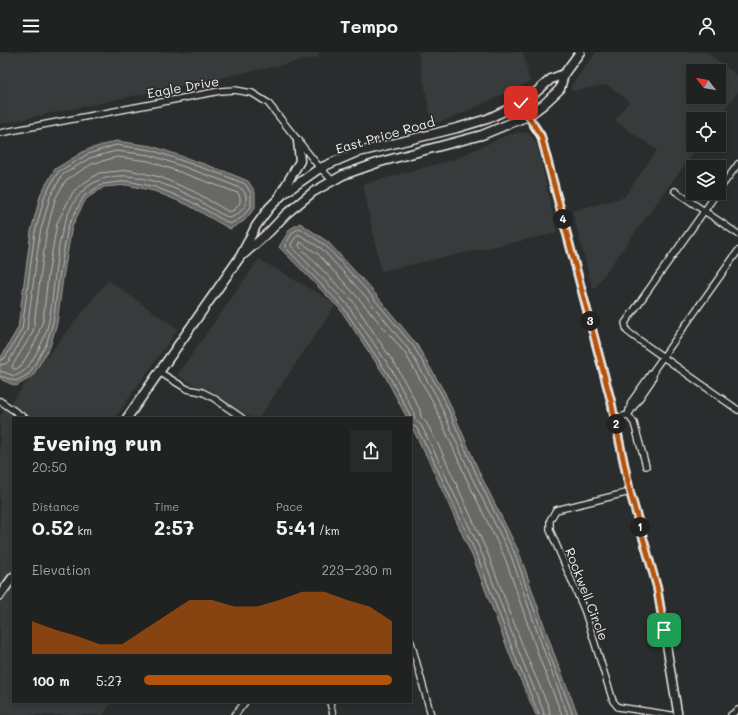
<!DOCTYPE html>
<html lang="en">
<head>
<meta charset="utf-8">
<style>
  body { margin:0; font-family:Mali,sans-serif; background:#282a2a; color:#f1f3f6; height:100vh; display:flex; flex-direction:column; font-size:15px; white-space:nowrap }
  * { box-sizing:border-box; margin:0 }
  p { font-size:13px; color:#a2a4a5 }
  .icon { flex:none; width:22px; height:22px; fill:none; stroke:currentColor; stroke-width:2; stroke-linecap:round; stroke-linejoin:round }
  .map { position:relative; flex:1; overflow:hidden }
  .drawer { position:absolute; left:12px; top:365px; width:400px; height:286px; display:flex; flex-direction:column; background:#202222; border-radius:0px; box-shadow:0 2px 6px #0003,0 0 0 1px #3d3f40 }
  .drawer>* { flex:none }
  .needle { width:26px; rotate:301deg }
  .buttons { position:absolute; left:686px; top:12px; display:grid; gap:8px }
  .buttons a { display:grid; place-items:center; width:40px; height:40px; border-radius:0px; background:#202222; box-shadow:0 2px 6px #0003,0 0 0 1px #3d3f40; font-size:20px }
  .pin { position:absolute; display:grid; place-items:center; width:34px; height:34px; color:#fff; margin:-17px; border-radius:8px; box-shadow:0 2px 6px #0006 }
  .km { position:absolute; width:20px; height:20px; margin:-10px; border-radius:50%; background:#222; color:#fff; font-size:11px; line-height:20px; text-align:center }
  .round { display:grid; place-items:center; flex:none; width:42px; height:42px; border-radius:0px; background:#282a2a }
  .head { display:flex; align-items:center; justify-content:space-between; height:68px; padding:0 20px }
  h1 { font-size:22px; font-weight:700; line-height:30px }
  .figures { display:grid; grid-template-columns:repeat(3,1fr); gap:6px; height:68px; padding:4px 20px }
  .figures div { display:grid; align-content:center }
  .figures b { font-size:20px; font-weight:700 }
  .figures small { font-size:11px; font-weight:400 }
  .figures p { font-size:11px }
  .chart { height:112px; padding:8px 20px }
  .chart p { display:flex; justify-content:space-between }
  .chart svg { width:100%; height:72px; margin-top:4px; fill:#b45309; opacity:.7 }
  ul { padding:0 20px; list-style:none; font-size:13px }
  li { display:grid; grid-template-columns:64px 48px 1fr; align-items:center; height:30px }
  li i { height:10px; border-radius:5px; background:#b45309 }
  header { display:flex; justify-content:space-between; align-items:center; height:52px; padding:0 20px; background:#202222; font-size:18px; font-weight:700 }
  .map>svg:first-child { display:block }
  .built { fill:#373a3a; fill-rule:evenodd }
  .water { fill:#676866; stroke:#9f9f9a }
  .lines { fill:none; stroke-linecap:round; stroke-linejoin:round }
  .shore { stroke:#bcbab4; stroke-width:1 }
  .minor-casing { stroke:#f4f1e8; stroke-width:8 }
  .tertiary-casing { stroke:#f4f1e8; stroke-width:10 }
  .secondary-casing { stroke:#f4f1e8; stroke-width:11 }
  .minor { stroke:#2a2d2e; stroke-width:5.5 }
  .tertiary { stroke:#2a2d2e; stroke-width:7 }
  .secondary { stroke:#2a2d2e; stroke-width:8 }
  .route-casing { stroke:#fff; stroke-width:8 }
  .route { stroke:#b45309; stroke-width:5 }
  .labels { text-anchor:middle; stroke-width:3.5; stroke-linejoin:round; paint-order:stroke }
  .street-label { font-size:13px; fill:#f4f1e8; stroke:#2a2d2e }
</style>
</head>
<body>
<header><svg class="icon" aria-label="menu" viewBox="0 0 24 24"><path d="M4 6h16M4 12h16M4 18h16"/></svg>Tempo<svg class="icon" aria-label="person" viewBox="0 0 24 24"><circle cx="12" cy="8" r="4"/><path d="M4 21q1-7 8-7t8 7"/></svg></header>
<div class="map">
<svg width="738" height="663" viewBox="0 0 738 663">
  <rect width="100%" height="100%" fill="#2a2d2e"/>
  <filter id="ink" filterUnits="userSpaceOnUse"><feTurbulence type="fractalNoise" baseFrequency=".025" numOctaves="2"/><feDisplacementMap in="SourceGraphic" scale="8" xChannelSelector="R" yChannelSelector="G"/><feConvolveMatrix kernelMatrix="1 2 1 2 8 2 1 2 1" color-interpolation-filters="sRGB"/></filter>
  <g filter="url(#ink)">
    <g class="built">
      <path d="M0,0H318L319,5L0,72Z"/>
      <path d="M418,0H523L530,30L454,65L432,73Z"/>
      <path d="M596,0H707L738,24V39L718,67H693V93H699L593,238L572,159L624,145L657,98L615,69L629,49L607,33L572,39L570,35ZM693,19H719V45H693Z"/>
      <path d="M520,80L529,81L537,92L557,181L381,219L363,132L452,108L505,84Z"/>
      <path d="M259,207L336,252L259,366H252L177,323Z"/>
      <path d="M108,228L178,277L115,366H13V650H112L103,663H0V364Z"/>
    </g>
    <g class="water">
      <path d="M116,89L152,94L224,119L248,129L255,140V156L244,169L230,177L188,153L154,139L127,133L104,135L86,147L72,174L63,226L57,271L50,295L32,325L16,334L2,328L0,325V307L18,276L31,179L41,141L55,117L86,98Z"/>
      <path d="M300,171L328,190L373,239L417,293L445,341L480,422L519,500L553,599L578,663H536L511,606L474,508L427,405L411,374V366H407L385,324L340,257L279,195L290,177Z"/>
    </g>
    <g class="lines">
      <g class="shore">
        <path d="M117,105L149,109L238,141L240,145V151L234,158L229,160L195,140L160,125L129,118L99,121L78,135L73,140L57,171L48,224L43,268L36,289L21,314L16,317H13L12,314L33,280L46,183L55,147L66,128L92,112Z"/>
        <path d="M0,308L5,306L22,277L35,180L45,143L58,120L88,102L116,93L151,98L223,123L245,132L251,141V155L241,166L230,172L190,149L155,135L128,129L103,132L84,144L68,174L59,226L53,270L46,293L29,322L16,329L0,324"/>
        <path d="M0,313L5,312L9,309L27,278L40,181L50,145L62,123L90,106L116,99L150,103L221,128L242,137L246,143V153L238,162L230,166C217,161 205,152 193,145C175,136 148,125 127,124C51,120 59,218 49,269C46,282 41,294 34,305C28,315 26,319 15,324L0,319"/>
        <path d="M410,366V363L388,322L343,255L285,195V193L293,180L300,176L326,194L370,242L414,295L442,343L477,424L515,502L549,601L573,663"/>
        <path d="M411,373L416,375L431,403L478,506L515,604L539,663"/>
        <path d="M544,663L543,658L520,603L483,504L435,401L421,373L415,368L414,361L393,320L347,252L291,194V192L298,182L322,197L366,245L409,298L437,345L472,426L511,504L545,602L568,663"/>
        <path d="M550,663L549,656L525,600L488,502L441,398L426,370L421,365L420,358L398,317L352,248L299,194L300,190L318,202L361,249L405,301L432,348L467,428L505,506L539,605L562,663"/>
      </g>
      <g class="minor-casing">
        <g id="minor">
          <path d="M0,81L220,39L235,38L252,41L268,51L320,116L333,129"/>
          <path d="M719,138L738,112"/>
          <path d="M675,139L738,182"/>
          <path d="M717,141L625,271L627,279L632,283L738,358"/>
          <path d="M159,320L187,337L202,340L212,345L242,366"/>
          <path d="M0,349L25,366"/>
          <path d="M628,363L631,350L738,199"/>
          <path d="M628,363L634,371L646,414"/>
          <path d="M615,366L628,363L652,328L654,319"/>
          <path d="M630,440L556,458L550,468V478L585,560L613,649L618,655L671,663"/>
          <path d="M411,590L431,663"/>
          <path d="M330,650L333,663"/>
          <path d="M235,663L245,650"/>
          <path d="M731,663L738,658"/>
        </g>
      </g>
      <g class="tertiary-casing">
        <path id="tertiary" d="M521,51L528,64L541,84L611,349L630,440L657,535L678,663"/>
      </g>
      <g class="secondary-casing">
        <g id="secondary">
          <path d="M280,143L300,109L298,89"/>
          <path d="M244,202L270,179L286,162L313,140L343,123L380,110L482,83L528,64L544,52L560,37L564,22L580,0"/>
          <path d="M127,366L240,205L256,174L269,156L283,142L320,116L355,101L457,76L487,67L521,51L535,41L551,27L564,22"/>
          <path d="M0,543L13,525"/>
        </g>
      </g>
      <use href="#minor" class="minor"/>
      <use href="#tertiary" class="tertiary"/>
      <use href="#secondary" class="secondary"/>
    </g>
  </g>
  <g class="lines" filter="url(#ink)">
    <g class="route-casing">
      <path id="route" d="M521,51L528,64L541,84L611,349L630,440L657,535L664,578"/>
    </g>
    <use href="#route" class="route"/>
  </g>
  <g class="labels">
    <g class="street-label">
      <text transform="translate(183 35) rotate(-10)" y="5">Eagle Drive</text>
      <text transform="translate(385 83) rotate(-16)" y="5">East Price Road</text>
      <text transform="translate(587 542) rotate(69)" y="5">Rockwell Circle</text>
    </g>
  </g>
</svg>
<div class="buttons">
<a><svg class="needle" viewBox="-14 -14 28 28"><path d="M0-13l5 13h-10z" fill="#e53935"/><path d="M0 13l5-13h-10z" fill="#a2a4a5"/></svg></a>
<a><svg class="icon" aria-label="locate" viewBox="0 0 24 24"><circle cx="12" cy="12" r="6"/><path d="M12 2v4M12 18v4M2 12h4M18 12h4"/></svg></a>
<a><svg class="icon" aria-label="layers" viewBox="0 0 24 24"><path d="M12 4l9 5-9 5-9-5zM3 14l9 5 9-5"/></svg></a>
</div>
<div class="pin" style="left:664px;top:578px;background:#1e9e55"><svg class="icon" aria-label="arrive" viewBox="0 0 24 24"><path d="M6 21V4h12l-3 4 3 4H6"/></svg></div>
<div class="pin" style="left:521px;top:51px;background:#d93025"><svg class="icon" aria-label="check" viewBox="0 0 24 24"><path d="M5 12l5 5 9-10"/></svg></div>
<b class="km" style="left:640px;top:475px">1</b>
<b class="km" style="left:616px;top:372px">2</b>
<b class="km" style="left:590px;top:269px">3</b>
<b class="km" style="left:563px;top:167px">4</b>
<section class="drawer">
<div class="head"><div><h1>Evening run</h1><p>20:50</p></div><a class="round"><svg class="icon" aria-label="share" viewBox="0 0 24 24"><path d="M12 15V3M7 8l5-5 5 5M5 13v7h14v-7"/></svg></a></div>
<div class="figures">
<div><p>Distance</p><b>0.52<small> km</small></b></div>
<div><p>Time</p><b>2:57</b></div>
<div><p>Pace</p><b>5:41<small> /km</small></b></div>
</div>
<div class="chart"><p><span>Elevation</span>223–230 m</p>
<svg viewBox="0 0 160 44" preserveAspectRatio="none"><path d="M0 44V24L10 29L20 33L30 38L40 38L50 29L60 20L70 11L80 11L90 15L100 15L110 11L120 6L130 6L140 11L150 15L160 24V44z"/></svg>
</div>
<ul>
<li><b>100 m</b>5:27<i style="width:100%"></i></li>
</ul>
</section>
</div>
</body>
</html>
